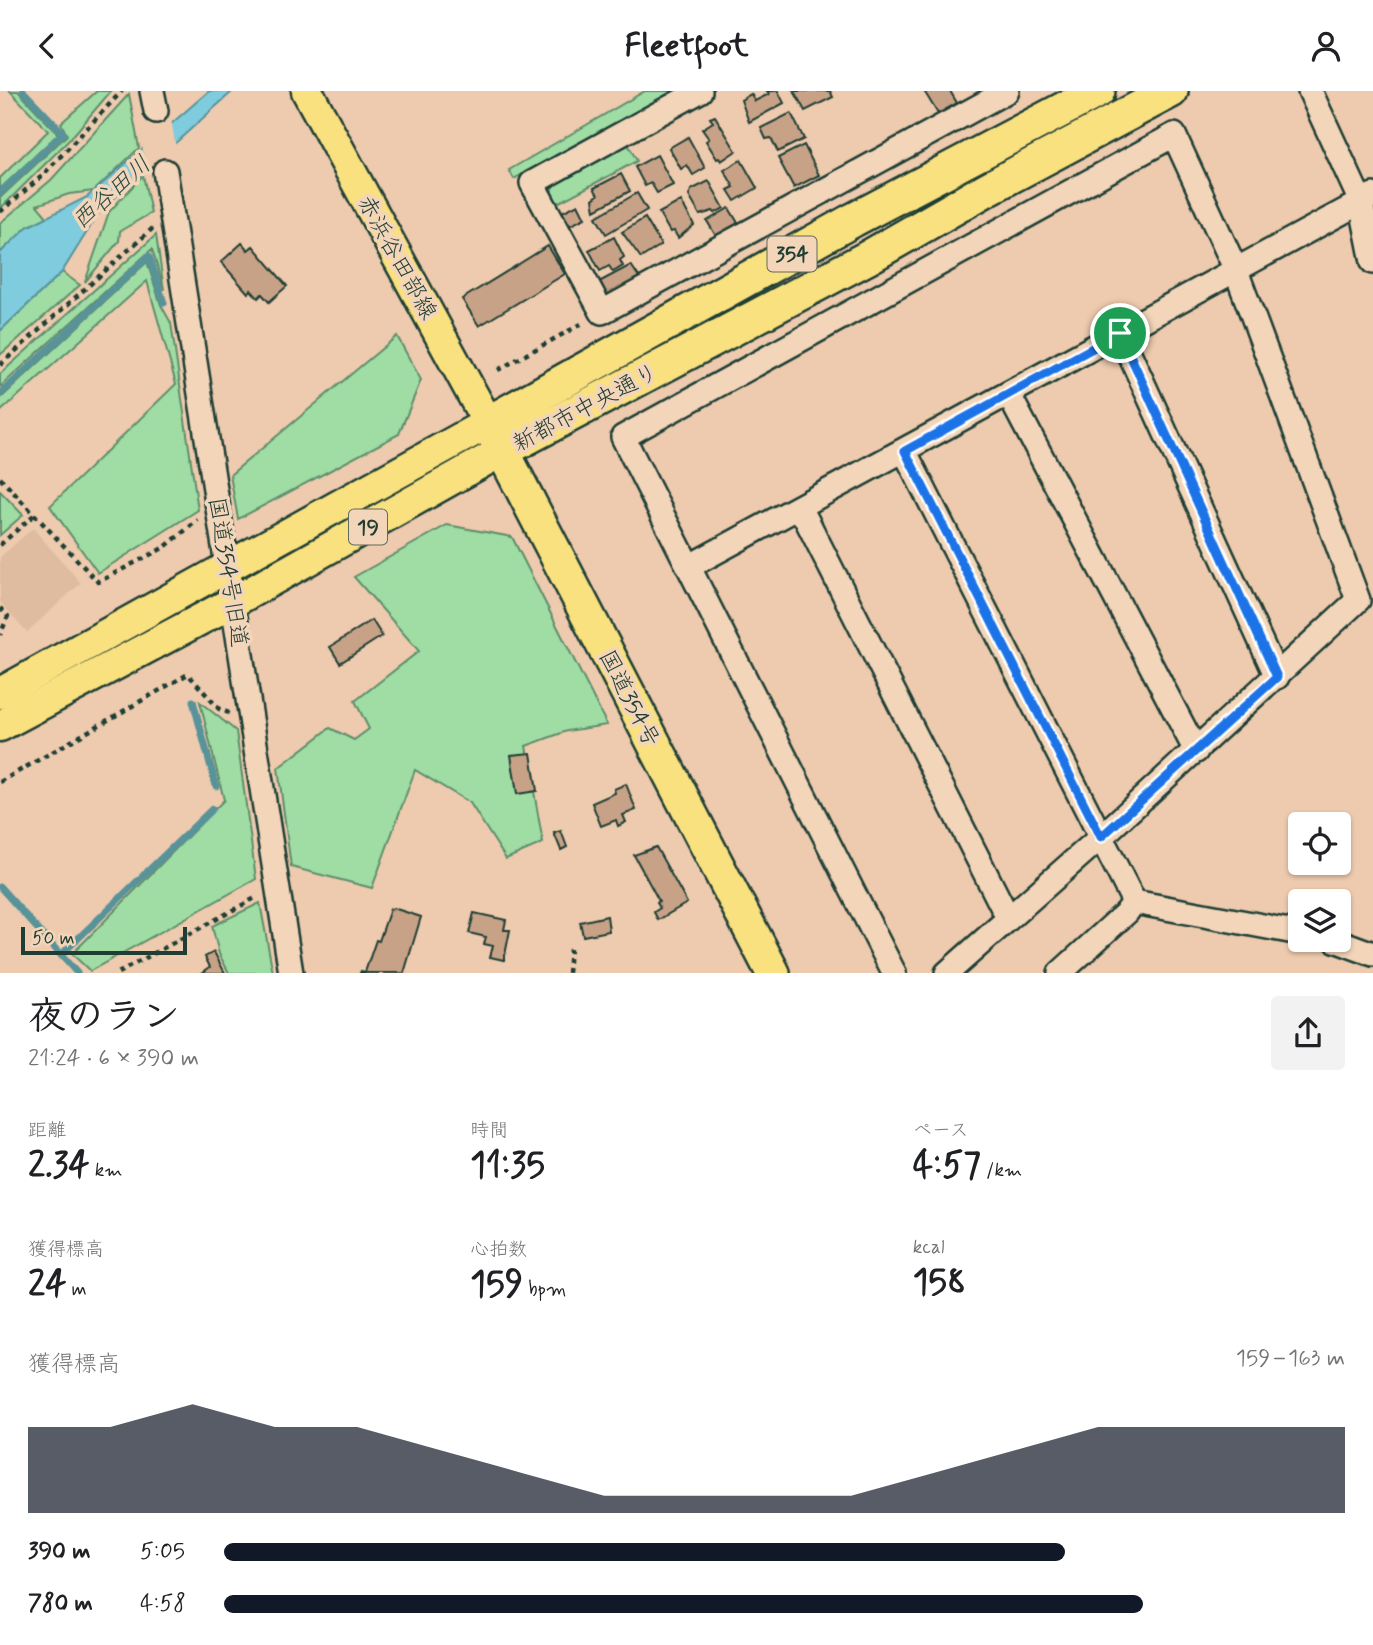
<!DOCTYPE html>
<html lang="ja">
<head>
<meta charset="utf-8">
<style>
  body { margin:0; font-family:Mynerve,"Klee One",sans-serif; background:#f2f2f2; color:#202124; height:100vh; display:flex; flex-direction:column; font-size:26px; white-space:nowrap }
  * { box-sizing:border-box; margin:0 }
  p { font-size:23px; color:#757577 }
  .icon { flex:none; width:38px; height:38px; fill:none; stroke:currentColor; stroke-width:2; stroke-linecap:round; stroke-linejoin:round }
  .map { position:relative; height:882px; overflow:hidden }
  .sheet { display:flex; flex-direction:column; background:#fff; flex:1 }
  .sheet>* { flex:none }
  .fabs { position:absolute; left:1288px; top:721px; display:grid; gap:14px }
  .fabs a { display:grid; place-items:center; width:63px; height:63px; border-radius:7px; background:#fff; box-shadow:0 2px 5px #0004; font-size:35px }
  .scale { position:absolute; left:21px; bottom:18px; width:166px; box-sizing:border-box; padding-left:7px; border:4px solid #1f3d34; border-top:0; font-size:19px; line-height:24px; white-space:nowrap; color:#1f3d34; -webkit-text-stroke:5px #f3d5b9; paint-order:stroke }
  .pin { position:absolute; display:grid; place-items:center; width:60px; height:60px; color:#fff; margin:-30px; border:4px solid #fff; border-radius:50%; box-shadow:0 2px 7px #0007 }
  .round { display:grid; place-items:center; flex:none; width:74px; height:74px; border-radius:7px; background:#f2f2f2 }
  .summary { display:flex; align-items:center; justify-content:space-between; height:119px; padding:0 28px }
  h1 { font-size:38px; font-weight:700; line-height:52px }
  .stats { display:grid; grid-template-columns:repeat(3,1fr); gap:10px; height:119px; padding:7px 28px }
  .stats div { display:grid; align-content:center }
  .stats b { font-size:35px; font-weight:700 }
  .stats small { font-size:19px; font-weight:400 }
  .stats p { font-size:19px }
  .chart { height:196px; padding:14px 28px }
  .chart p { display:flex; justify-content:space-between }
  .chart svg { width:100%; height:126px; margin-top:7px; fill:#111827; opacity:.7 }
  ul { padding:0 28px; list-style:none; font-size:23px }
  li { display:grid; grid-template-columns:112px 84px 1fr; align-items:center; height:52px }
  li i { height:18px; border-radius:9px; background:#111827 }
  header { display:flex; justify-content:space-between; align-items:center; height:91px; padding:0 28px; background:#fff; font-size:32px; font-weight:700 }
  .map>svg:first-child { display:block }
  .built { fill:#dfbca0 }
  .green { fill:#9fdda5; stroke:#5f8d6c; stroke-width:2 }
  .water { fill:#7fccde; stroke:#59939a; stroke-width:2 }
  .pier { fill:#eecbae }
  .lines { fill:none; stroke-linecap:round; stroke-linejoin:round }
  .stream { stroke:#59939a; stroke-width:7 }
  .building { fill:#c8a287; stroke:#1f3d34; stroke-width:2 }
  .minor-casing { stroke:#1f3d34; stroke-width:28 }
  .major-casing { stroke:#1f3d34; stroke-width:35 }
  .highway-casing { stroke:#1f3d34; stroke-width:38 }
  .path { stroke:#1f3d34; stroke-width:4.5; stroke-dasharray:5 5; stroke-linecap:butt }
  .minor { stroke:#f3d5b9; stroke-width:23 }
  .major { stroke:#fae180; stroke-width:30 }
  .highway { stroke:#fae180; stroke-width:33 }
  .route-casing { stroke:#fff; stroke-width:14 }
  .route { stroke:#1a73e8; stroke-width:9 }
  .labels { text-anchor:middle; stroke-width:7; stroke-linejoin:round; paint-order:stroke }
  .shield { fill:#f3d5b9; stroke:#5f6b5c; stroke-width:2 }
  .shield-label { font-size:21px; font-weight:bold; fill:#1f3d34 }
  .street-label { font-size:23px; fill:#1f3d34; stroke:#f3d5b9 }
  .water-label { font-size:24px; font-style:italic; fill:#294b45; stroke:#f3d5b9 }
</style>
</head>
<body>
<header><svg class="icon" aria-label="back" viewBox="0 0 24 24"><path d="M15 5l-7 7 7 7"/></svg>Fleetfoot<svg class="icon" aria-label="person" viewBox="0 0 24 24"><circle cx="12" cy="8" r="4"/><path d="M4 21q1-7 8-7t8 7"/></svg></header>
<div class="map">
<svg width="1373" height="882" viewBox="0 0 1373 882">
  <rect width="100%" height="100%" fill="#eecbae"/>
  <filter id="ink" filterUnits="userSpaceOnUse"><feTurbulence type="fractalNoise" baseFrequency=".0143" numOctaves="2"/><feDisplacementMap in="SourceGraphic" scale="14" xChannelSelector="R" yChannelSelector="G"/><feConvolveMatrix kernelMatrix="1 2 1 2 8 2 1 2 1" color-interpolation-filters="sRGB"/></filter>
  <g filter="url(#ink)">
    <path class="built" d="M33,437L81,492L27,541L0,511V466Z"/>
    <g class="green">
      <path d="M10,0H18L58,43L0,98V87L48,40Z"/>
      <path d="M97,0H111L71,47L0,118V107L67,44L61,32Z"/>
      <path d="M645,0H675L514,88L509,79Z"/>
      <path d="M129,3L139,57L94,100L69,103L37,114L47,126L27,136L0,162V132L51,89Z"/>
      <path d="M628,53L637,70L556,113L551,104L553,93Z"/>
      <path d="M143,84L151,122L120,140L119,150L85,191L109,121Z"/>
      <path d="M156,144L164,199L152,158L0,296V283Z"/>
      <path d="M147,171L161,214L171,232L198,419L98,482L50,415L176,293L147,190L0,321V308Z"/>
      <path d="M62,181L80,194L0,264V240Z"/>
      <path d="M397,245L421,289L399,343L238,428L230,384Z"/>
      <path d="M0,400L23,424L0,444Z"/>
      <path d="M447,434L512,446L607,634L567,640L526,655L543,752L506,768L470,712L415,679L372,797L291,776L278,677L330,637L354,649L369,638L355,610L419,560L354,486Z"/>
      <path d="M200,611L236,640L256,788L90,880L72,863L224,709Z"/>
      <path d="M260,812L273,882H229L219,863L212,835Z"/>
    </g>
    <path class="water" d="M209,0H233L100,120L62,181L0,240V162L27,136L87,106Z"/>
    <path class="pier" d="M171,28L176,57L147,83L142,54Z"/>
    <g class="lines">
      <g class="stream">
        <path d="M0,102L63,42L23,0"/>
        <path d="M0,303L149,165L164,212"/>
        <path d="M193,610L216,695"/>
        <path d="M0,796L77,882"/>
        <path d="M61,864L212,718"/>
      </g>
    </g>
    <g class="building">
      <path d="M767,0H778L784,12L749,31L741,9L751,3L755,10L769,3Z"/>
      <path d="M794,0H830L833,6L805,20Z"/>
      <path d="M924,0H950L957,12L938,23Z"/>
      <path d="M791,22L804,48L778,61L771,47L766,48L761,37Z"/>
      <path d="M715,25L736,60L721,70L719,67L717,68L706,50L709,48L702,38L713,31L710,27Z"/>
      <path d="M688,46L705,77L693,84L687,74L681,78L669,57Z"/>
      <path d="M804,54L819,84L794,97L778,67Z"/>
      <path d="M657,64L673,94L657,102L651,92L645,95L635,76Z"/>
      <path d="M741,69L757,97L735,110L728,99L734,96L724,79Z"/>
      <path d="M621,83L630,100L595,119L593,108L598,104L594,97Z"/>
      <path d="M709,90L724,117L715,122L713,120L700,124L689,105L691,99Z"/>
      <path d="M637,102L647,119L606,143L596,126Z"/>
      <path d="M681,110L694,134L678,147L674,140L670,141L659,122Z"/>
      <path d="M578,113L585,127L569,135L562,121Z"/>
      <path d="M729,117L738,132L716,145L707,130Z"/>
      <path d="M645,127L661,154L641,167L622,141Z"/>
      <path d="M614,146L624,166L620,169L623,175L613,181L609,175L600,180L589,159Z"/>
      <path d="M242,152L248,159L253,155L287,195L269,211L262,203L258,207L251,199L248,202L221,171Z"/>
      <path d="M548,155L565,183L479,235L462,208Z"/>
      <path d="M631,174L639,186L610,203L604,202L599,191Z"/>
      <path d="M372,529L382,545L340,572L330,556Z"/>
      <path d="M531,662L537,700L517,703L511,664Z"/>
      <path d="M626,693L636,719L623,724L626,731L618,735L616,729L601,735L592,712L615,702L614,698Z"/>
      <path d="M561,740L567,756L561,759L554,742Z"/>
      <path d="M656,756L687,812L658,829L654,821L660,817L657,812L659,810L634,764Z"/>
      <path d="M393,817L421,826L404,882H360L361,880L365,881L376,849L379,850L390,818Z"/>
      <path d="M474,822L506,829L504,839H510L504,869L490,866L493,855L484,853L486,846L469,842Z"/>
      <path d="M607,825L609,840L583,845L580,831Z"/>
      <path d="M214,861L225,882H202L210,876L205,866Z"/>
    </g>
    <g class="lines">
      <g class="minor-casing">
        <g id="minor">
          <path d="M152,0L156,20"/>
          <path d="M700,0L532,92L602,221L1007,0"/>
          <path d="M165,80L291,882"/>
          <path d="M1373,104L1361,111L1373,171"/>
          <path d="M1120,242L1277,586"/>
          <path d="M1009,304L1196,660"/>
          <path d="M905,361L1134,811L1127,821L1060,882"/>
          <path d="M800,416L1008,827"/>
          <path d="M690,475L1361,111L1310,0"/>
          <path d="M1134,811L1300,842"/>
          <path d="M1335,849L1373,863"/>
          <path d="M894,882L623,346L1174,44L1235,177L1358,509L1101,746L947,882"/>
        </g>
      </g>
      <g class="major-casing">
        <g id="major">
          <path d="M0,602L488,332L307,0"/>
          <path d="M0,635L233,511L502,360"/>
        </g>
      </g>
      <g class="highway-casing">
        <g id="highway">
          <path d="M502,360L867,167L987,98L1171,0"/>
          <path d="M773,882L488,332L853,129L1098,0"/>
        </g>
      </g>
      <g class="path">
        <path d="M0,121L41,86L122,0"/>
        <path d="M0,274L153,137"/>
        <path d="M498,279L583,232"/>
        <path d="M0,387L98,491L165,456L198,429"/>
        <path d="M0,454L35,423"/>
        <path d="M0,517L8,525L0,544"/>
        <path d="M0,691L188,583L219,618L229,622"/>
        <path d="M118,882L257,806"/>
        <path d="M568,882L570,858"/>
      </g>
      <use href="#minor" class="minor"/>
      <use href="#major" class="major"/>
      <use href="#highway" class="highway"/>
    </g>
  </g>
  <g class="lines" filter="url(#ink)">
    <g class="route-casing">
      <path id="route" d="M1120,242L1277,586L1101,746L905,360Z"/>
    </g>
    <use href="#route" class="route"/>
  </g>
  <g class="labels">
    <g class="shield">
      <rect x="767.5" y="145.5" width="49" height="35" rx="5"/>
      <rect x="349" y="418.5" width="38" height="35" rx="5"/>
    </g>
    <g class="shield-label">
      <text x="792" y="170">354</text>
      <text x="368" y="443">19</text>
    </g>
    <g class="street-label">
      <text transform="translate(398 166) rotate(61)" y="8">赤浜谷田部線</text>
      <text transform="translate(585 316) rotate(-28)" y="8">新都市中央通り</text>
      <text transform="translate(229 481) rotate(81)" y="8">国道354号旧道</text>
      <text transform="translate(630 607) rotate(63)" y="8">国道354号</text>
    </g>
    <g class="water-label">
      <text transform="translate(111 101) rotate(-42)" y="8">西谷田川</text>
    </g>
  </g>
</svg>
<div class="fabs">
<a><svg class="icon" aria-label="locate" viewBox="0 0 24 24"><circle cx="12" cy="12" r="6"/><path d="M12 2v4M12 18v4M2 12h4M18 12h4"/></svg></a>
<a><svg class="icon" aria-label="layers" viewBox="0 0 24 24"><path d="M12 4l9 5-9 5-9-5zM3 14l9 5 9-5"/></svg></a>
</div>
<div class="scale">50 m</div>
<div class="pin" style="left:1120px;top:242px;background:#1e9e55"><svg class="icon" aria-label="arrive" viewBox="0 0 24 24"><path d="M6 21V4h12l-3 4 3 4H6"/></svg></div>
</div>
<section class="sheet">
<div class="summary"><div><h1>夜のラン</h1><p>21:24 · 6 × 390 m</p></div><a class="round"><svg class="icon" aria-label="share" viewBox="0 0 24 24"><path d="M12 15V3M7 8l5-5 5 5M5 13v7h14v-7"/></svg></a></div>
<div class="stats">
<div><p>距離</p><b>2.34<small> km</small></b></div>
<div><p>時間</p><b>11:35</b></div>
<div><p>ペース</p><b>4:57<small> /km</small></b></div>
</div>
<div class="stats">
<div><p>獲得標高</p><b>24<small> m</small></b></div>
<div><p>心拍数</p><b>159<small> bpm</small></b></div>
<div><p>kcal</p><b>158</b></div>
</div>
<div class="chart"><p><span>獲得標高</span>159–163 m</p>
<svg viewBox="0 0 160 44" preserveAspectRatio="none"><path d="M0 44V14L10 14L20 6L30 14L40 14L50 22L60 30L70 38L80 38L90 38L100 38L110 30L120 22L130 14L140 14L150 14L160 14V44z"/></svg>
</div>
<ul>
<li><b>390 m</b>5:05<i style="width:75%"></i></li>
<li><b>780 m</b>4:58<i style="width:82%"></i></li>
</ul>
</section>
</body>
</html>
